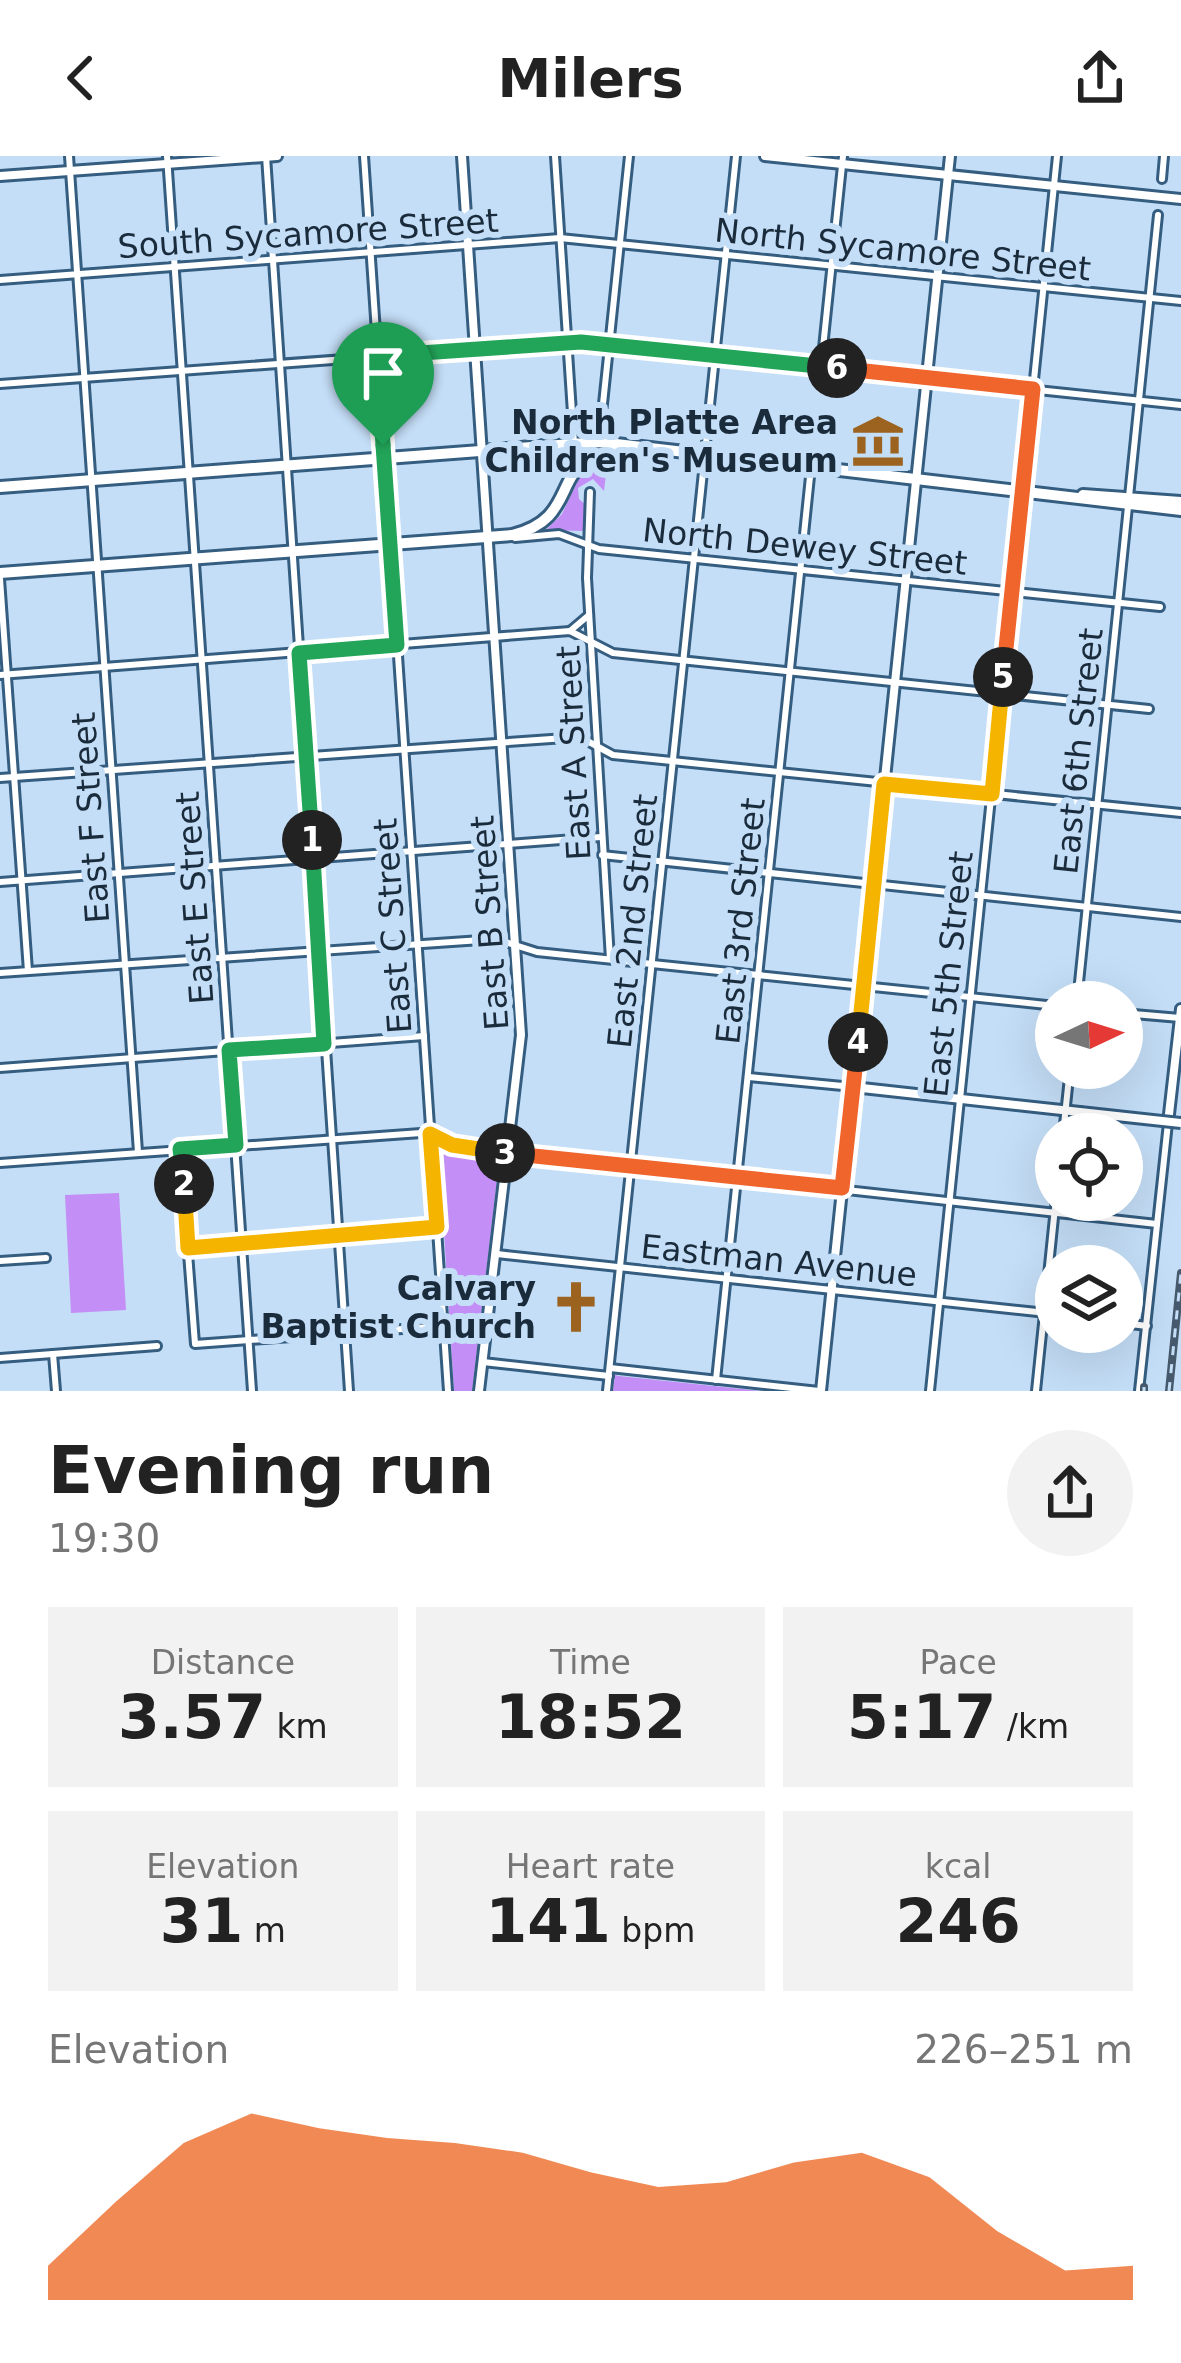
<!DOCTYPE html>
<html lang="en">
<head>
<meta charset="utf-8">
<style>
  body { margin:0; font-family:"DejaVu Sans",sans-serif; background:#f2f2f2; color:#222; height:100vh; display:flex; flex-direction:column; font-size:45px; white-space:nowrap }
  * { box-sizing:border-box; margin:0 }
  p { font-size:39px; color:#767676 }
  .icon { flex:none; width:66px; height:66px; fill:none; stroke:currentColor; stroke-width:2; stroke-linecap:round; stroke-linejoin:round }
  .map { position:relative; height:1235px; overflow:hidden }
  .side { display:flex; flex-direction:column; background:#fff; flex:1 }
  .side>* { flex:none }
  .needle { width:78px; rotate:86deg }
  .controls { position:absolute; left:1035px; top:825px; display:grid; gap:24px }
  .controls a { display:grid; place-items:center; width:108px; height:108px; border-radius:50%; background:#fff; box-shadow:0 12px 48px #0002; font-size:60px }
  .pin { position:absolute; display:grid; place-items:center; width:102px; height:102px; color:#fff; margin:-123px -51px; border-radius:50% 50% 50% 0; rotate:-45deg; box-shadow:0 0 12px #0007 }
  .pin .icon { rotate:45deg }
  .km { position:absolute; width:60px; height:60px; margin:-30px; border-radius:50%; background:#222; color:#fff; font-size:33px; line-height:60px; text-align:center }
  .round { display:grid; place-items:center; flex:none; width:126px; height:126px; border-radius:63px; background:#f2f2f2 }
  .headline { display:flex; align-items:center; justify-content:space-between; height:204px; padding:0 48px }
  h1 { font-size:66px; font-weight:600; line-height:90px }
  .stats { display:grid; grid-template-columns:repeat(3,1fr); gap:18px; height:204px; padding:12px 48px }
  .stats div { display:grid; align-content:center; border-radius:0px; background:#f2f2f2; text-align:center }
  .stats b { font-size:60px; font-weight:600 }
  .stats small { font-size:33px; font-weight:400 }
  .stats p { font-size:33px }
  .chart { height:336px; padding:24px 48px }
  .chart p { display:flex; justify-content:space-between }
  .chart svg { width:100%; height:216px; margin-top:12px; fill:#ea580c; opacity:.7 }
  header { display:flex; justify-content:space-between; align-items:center; height:156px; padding:0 48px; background:#fff; font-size:54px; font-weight:600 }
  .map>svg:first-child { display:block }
  .green { fill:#c38ef5 }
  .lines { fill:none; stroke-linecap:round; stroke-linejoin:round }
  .street-casing { stroke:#345d80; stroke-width:12 }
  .secondary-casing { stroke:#345d80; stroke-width:14 }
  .highway-casing { stroke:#345d80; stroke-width:16 }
  .street { stroke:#fff; stroke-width:6 }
  .secondary { stroke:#fff; stroke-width:8 }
  .highway { stroke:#fff; stroke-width:10 }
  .rail-casing { stroke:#475a6d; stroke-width:8 }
  .rail { stroke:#c4def7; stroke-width:3; stroke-dasharray:9; stroke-linecap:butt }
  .secondary-bridge-casing { stroke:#345d80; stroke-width:14; stroke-linecap:butt }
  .secondary-bridge { stroke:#fff; stroke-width:8 }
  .split-1-casing { stroke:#fff; stroke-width:24 }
  .split-2-casing { stroke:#fff; stroke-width:24 }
  .split-3-casing { stroke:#fff; stroke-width:24 }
  .split-4-casing { stroke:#fff; stroke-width:24 }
  .split-5-casing { stroke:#fff; stroke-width:24 }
  .split-6-casing { stroke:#fff; stroke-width:24 }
  .split-7-casing { stroke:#fff; stroke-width:24 }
  .split-1 { stroke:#22a559; stroke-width:15 }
  .split-2 { stroke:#22a559; stroke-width:15 }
  .split-3 { stroke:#f5b400; stroke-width:15 }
  .split-4 { stroke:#f0652b; stroke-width:15 }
  .split-5 { stroke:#f5b400; stroke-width:15 }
  .split-6 { stroke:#f0652b; stroke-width:15 }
  .split-7 { stroke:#22a559; stroke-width:15 }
  .labels { text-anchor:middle; stroke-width:12; stroke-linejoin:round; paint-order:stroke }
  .street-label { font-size:33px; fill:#1a2b3b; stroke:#c4def7 }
  .poi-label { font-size:33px; font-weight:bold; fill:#1a2b3b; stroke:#c4def7; text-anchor:end }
</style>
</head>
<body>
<header><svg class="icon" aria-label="back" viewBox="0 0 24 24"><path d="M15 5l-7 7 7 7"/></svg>Milers<svg class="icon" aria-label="share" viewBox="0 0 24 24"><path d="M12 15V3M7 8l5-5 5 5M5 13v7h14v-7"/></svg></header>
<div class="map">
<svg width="1181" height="1235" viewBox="0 0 1181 1235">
  <rect width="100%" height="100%" fill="#c4def7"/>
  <g class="green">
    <path d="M608,301L604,335L593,323L578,332L579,343L587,350L585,375L546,374L562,358L584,312Z"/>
    <path d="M439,996L499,1006L472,1235H454Z"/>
    <path d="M119,1037L126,1154L71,1157L65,1039Z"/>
    <path d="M615,1219L619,1220L761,1235H613Z"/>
  </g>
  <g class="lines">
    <g class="street-casing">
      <g id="street">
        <path d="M69,0L138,996"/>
        <path d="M167,0L252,1235"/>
        <path d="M266,0L349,1235"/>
        <path d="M364,0L448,1235"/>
        <path d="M555,0L574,287"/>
        <path d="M1162,23L1164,0"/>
        <path d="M0,124L560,82L1181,145"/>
        <path d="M821,211L843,0"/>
        <path d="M0,228L581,186L1181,249"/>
        <path d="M599,286L629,0"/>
        <path d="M590,336L587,422L610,803"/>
        <path d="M515,382L559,378L599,393L1160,451"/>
        <path d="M0,423L28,815"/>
        <path d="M570,475L589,459"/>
        <path d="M0,519L570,475L613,497L1149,553"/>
        <path d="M0,622L580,581L613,599L1181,657"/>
        <path d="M602,699L1181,761"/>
        <path d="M0,726L601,681"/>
        <path d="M0,817L496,783L537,796L1056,850"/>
        <path d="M1077,846L1158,59"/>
        <path d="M1122,857L1180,862"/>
        <path d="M0,912L424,880"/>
        <path d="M749,921L853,931"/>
        <path d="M1063,978L1070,912"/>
        <path d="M180,993L195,1188L444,1170"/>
        <path d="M0,1007L421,977L452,989L508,997L1157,1068"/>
        <path d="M188,1092L437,1071"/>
        <path d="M497,1098L1056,1158"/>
        <path d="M0,1105L46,1102"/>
        <path d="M1122,1167L1147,1170"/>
        <path d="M53,1198L56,1235"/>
        <path d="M0,1202L157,1190"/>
        <path d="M483,1206L609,1220"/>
        <path d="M610,1212L819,1235"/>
        <path d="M716,1224L811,311"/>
        <path d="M607,1235L736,0"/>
        <path d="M930,1235L1057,0"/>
        <path d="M1036,1235L1056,1042"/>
        <path d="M1139,1235L1168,967"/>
      </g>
    </g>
    <g class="secondary-casing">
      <g id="secondary">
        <path d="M462,0L521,879L479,1235"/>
        <path d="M765,0L1181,43"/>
        <path d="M0,20L277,0"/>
        <path d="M853,931L1080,956"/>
        <path d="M1168,967L1181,853"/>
        <path d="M821,1235L950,0"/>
      </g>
    </g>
    <g class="highway-casing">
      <g id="highway">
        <path d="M0,331L599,286L1181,354"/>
        <path d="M1083,339L1181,346"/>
        <path d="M0,417L512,379C588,361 541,297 629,295"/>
      </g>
    </g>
    <use href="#street" class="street"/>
    <use href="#secondary" class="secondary"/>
    <use href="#highway" class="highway"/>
    <g class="rail-casing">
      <g id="rail">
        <path d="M1144,1235V1231"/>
        <path d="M1169,1235L1181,1117"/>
      </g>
    </g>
    <use href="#rail" class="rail"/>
    <g class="secondary-bridge-casing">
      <path id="secondary-bridge" d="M1080,956L1181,967"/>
    </g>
    <use href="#secondary-bridge" class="secondary-bridge"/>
  </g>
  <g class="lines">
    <g class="split-1-casing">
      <path id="split-1" d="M312,684L299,497L397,489L383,289"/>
    </g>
    <g class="split-2-casing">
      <path id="split-2" d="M184,1028L180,993L236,989L229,894L324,888L312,684"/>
    </g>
    <g class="split-3-casing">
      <path id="split-3" d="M184,1028L188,1092L437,1071L430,978L452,989L505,997"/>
    </g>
    <g class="split-4-casing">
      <path id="split-4" d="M505,997L842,1032L858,886"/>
    </g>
    <g class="split-5-casing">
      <path id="split-5" d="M858,886L884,628L992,638L1003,521"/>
    </g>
    <g class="split-6-casing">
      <path id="split-6" d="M837,212L1033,233L1003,521"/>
    </g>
    <g class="split-7-casing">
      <path id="split-7" d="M383,289L377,200L581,186L837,212"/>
    </g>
    <use href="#split-1" class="split-1"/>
    <use href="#split-2" class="split-2"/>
    <use href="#split-3" class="split-3"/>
    <use href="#split-4" class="split-4"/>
    <use href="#split-5" class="split-5"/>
    <use href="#split-6" class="split-6"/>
    <use href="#split-7" class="split-7"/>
  </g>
  <defs>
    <g id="museum-bare" transform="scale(4.14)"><path d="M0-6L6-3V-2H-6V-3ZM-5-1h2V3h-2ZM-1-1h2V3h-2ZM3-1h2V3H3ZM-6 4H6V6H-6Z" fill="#9b631f" stroke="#c4def7" stroke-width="2.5" paint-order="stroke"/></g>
    <g id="church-bare" transform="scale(4.14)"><path d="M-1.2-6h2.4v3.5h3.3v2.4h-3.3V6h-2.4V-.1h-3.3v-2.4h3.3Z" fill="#9b631f" stroke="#c4def7" stroke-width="2.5" paint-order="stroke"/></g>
  </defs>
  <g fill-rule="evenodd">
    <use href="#museum-bare" x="878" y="285"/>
    <use href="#church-bare" x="576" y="1151"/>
  </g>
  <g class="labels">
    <g class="street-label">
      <text transform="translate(308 77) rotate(-4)" y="12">South Sycamore Street</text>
      <text transform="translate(903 93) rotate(6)" y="12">North Sycamore Street</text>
      <text transform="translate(805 390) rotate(6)" y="12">North Dewey Street</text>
      <text transform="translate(1078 595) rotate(-84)" y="12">East 6th Street</text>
      <text transform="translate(573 597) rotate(-93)" y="12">East A Street</text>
      <text transform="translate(90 662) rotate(-94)" y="12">East F Street</text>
      <text transform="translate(194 742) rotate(-94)" y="12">East E Street</text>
      <text transform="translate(632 765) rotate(-84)" y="12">East 2nd Street</text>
      <text transform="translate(740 765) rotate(-84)" y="12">East 3rd Street</text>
      <text transform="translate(489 767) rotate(-94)" y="12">East B Street</text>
      <text transform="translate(392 770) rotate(-94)" y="12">East C Street</text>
      <text transform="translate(948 818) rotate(-84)" y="12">East 5th Street</text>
      <text transform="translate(779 1104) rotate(6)" y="12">Eastman Avenue</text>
    </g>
    <g class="poi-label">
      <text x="838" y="278">North Platte Area<tspan x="838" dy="38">Children's Museum</tspan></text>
      <text x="536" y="1144">Calvary<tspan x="536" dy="38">Baptist Church</tspan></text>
    </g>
  </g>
</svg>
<div class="controls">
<a><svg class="needle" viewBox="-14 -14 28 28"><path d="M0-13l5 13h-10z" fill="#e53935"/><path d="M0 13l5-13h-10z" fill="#767676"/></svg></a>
<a><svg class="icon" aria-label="locate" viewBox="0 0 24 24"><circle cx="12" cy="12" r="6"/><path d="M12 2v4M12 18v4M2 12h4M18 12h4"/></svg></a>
<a><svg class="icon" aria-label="layers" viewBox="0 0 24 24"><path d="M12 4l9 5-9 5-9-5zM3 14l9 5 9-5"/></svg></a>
</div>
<div class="pin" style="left:383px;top:289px;background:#1e9e55"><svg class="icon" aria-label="arrive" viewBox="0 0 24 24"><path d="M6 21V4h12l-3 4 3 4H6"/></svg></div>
<b class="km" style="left:312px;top:684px">1</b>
<b class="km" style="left:184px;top:1028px">2</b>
<b class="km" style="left:505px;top:997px">3</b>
<b class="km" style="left:858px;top:886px">4</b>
<b class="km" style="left:1003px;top:521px">5</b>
<b class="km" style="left:837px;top:212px">6</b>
</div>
<section class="side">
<div class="headline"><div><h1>Evening run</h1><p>19:30</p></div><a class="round"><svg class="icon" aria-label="share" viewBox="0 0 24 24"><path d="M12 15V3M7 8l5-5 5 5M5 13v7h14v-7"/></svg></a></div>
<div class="stats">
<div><p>Distance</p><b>3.57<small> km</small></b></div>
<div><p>Time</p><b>18:52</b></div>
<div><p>Pace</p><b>5:17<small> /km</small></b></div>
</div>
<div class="stats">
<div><p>Elevation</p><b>31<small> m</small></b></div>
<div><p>Heart rate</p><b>141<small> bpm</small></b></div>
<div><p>kcal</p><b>246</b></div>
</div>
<div class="chart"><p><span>Elevation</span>226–251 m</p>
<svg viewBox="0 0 160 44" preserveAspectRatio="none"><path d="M0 44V37L10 24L20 12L30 6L40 9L50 11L60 12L70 14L80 18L90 21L100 20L110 16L120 14L130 19L140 30L150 38L160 37V44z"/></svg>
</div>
</section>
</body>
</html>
